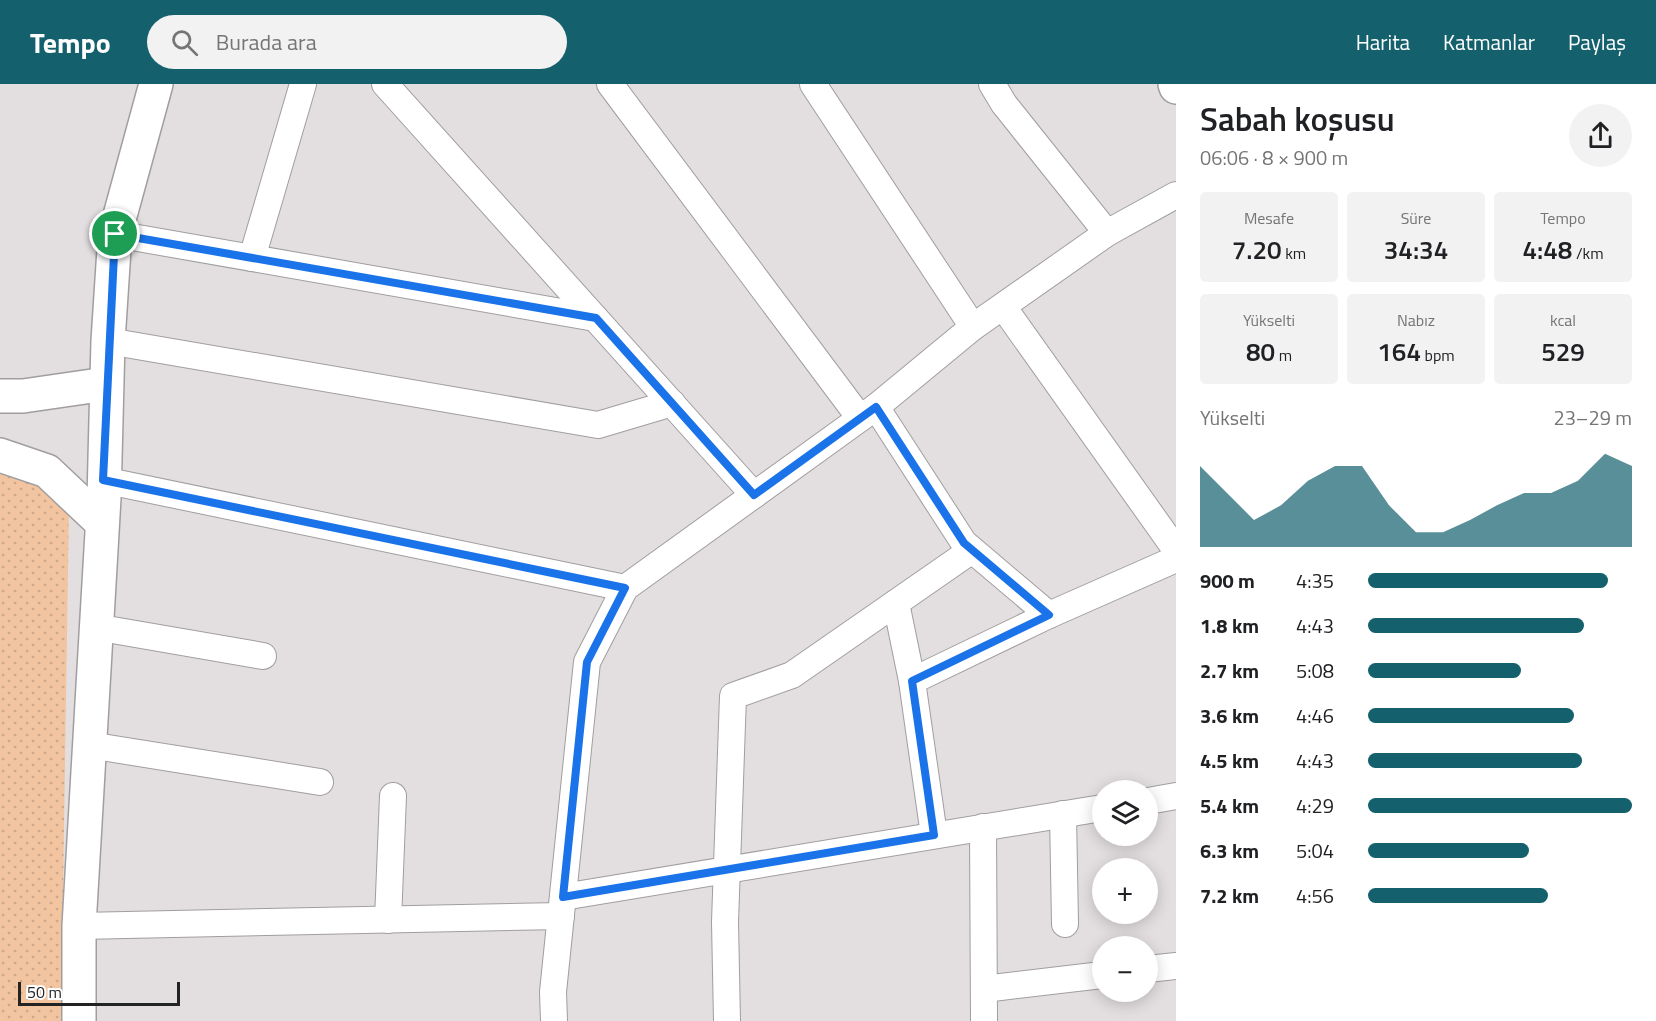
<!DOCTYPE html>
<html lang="tr">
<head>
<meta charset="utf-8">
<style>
  body { margin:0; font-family:"Titillium Web",sans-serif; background:#f2f2f2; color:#202124; height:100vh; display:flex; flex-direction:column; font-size:22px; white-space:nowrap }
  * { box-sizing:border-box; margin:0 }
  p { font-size:20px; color:#757577 }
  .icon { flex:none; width:33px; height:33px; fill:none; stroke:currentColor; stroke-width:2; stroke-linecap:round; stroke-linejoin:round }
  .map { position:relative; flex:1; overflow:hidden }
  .panel { display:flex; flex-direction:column; background:#fff; width:480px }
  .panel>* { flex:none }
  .controls { position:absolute; left:1092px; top:696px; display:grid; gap:12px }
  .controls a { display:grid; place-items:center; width:66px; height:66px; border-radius:50%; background:#fff; box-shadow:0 3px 15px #0003; font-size:30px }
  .scale { position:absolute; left:18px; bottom:15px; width:162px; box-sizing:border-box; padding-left:6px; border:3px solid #242323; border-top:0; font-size:16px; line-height:21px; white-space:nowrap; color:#242323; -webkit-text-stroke:4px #fff; paint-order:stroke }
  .pin { position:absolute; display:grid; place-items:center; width:51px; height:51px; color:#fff; margin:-26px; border:3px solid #fff; border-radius:50%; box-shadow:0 2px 6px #0007 }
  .round { display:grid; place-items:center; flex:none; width:63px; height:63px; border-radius:32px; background:#f2f2f2 }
  .headline { display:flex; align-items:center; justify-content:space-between; height:102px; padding:0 24px }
  h1 { font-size:33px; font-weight:600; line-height:45px }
  .figures { display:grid; grid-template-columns:repeat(3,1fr); gap:9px; height:102px; padding:6px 24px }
  .figures div { display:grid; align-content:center; border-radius:6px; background:#f2f2f2; text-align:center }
  .figures b { font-size:26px; font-weight:600 }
  .figures small { font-size:16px; font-weight:400 }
  .figures p { font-size:16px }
  .chart { height:168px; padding:12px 24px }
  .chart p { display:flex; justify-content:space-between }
  .chart svg { width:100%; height:108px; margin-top:6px; fill:#14616d; opacity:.7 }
  ul { padding:0 24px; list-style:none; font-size:20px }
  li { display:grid; grid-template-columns:96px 72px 1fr; align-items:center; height:45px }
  li i { height:15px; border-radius:8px; background:#14616d }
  header { display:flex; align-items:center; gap:36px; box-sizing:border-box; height:84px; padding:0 30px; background:#14616d; color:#fff }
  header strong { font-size:28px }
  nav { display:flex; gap:33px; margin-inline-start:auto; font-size:21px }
  .search { width:420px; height:54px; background:#f2f2f2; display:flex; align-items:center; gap:15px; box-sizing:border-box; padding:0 21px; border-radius:33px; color:#757577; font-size:22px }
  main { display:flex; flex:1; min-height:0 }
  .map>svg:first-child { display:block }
  .grass { fill:url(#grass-dots) }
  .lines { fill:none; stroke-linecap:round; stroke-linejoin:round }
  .minor-casing { stroke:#a19e9f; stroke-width:28 }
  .secondary-casing { stroke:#a19e9f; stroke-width:36 }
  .minor { stroke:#fff; stroke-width:26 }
  .secondary { stroke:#fff; stroke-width:33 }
  .route-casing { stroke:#fff; stroke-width:12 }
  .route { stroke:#1a73e8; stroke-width:8 }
</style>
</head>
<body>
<header>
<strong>Tempo</strong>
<div class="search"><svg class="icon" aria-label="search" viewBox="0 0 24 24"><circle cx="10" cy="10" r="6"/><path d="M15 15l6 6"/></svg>Burada ara</div>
<nav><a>Harita</a><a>Katmanlar</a><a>Paylaş</a></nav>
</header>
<main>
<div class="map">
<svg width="1176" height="937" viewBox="0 0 1176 937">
  <defs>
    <pattern id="grass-dots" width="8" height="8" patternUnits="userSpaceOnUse" patternTransform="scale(1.5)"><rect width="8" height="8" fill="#f2c4a0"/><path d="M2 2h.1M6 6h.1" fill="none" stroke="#cfa88a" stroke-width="1.8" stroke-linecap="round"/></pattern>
  </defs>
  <rect width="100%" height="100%" fill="#e3dfe0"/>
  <path class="grass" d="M0,382L30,388L69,422L61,937H0Z"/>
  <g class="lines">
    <g class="minor-casing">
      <g id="minor">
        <path d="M385,0L754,411"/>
        <path d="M610,0L860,334"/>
        <path d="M813,0L973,243"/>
        <path d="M992,0L1004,20L1107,149"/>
        <path d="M115,150L595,234"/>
        <path d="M252,174L303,0"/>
        <path d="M1004,224L1176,466"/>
        <path d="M108,257L598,341L672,319"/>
        <path d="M876,323L964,459L1049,531"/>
        <path d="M103,396L625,504"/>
        <path d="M896,519L912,597L934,751"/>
        <path d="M95,543L263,572"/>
        <path d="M912,597L1049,531L1176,475"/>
        <path d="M89,661L320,698"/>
        <path d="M1148,717L1176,712"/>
        <path d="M1063,730L1065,840"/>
        <path d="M983,743L984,937"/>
        <path d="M563,813L1102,724"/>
        <path d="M388,836L393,712"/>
        <path d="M79,842L561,832"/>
        <path d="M1148,885L1176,882"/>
        <path d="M984,905L1102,891"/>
        <path d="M554,937L553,908L587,578L625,504L876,323L973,243L1107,149L1176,111"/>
        <path d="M727,937L725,838L733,612L792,591L972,466"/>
      </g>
    </g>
    <g class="secondary-casing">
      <g id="secondary">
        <path d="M1175,0L1176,3"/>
        <path d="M0,312H23L106,300"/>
        <path d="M0,371L47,387L101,438"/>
        <path d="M79,937V842L104,414L108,257L115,150L156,0"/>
      </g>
    </g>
    <use href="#minor" class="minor"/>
    <use href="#secondary" class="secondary"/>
  </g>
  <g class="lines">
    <g class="route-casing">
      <path id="route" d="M115,150L596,234L754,411L876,323L964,459L1049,531L912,597L934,751L563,813L587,578L625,504L103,396Z"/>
    </g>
    <use href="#route" class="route"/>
  </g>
</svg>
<div class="controls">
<a><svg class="icon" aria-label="layers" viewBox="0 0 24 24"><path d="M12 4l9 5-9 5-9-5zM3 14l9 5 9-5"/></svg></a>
<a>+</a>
<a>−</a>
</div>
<div class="scale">50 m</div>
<div class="pin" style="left:115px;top:150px;background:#1e9e55"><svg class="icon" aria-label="arrive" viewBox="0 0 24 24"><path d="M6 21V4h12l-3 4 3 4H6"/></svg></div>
</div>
<section class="panel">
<div class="headline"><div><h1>Sabah koşusu</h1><p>06:06 · 8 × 900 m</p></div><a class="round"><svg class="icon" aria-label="share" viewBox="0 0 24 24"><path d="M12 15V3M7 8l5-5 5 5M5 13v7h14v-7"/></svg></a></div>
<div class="figures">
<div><p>Mesafe</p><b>7.20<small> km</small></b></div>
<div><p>Süre</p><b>34:34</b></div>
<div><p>Tempo</p><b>4:48<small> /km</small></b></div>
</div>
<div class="figures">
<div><p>Yükselti</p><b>80<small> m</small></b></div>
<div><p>Nabız</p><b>164<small> bpm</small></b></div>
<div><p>kcal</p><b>529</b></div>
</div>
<div class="chart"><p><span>Yükselti</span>23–29 m</p>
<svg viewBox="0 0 160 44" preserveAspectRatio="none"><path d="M0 44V11L10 22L20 33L30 27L40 17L50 11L60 11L70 27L80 38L90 38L100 33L110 27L120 22L130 22L140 17L150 6L160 11V44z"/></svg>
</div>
<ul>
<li><b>900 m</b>4:35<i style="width:91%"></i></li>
<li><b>1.8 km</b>4:43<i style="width:82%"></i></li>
<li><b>2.7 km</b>5:08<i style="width:58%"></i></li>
<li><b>3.6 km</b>4:46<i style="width:78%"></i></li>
<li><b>4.5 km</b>4:43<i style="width:81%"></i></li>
<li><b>5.4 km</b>4:29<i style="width:100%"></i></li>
<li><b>6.3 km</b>5:04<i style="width:61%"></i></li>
<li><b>7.2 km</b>4:56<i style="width:68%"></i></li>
</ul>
</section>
</main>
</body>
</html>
